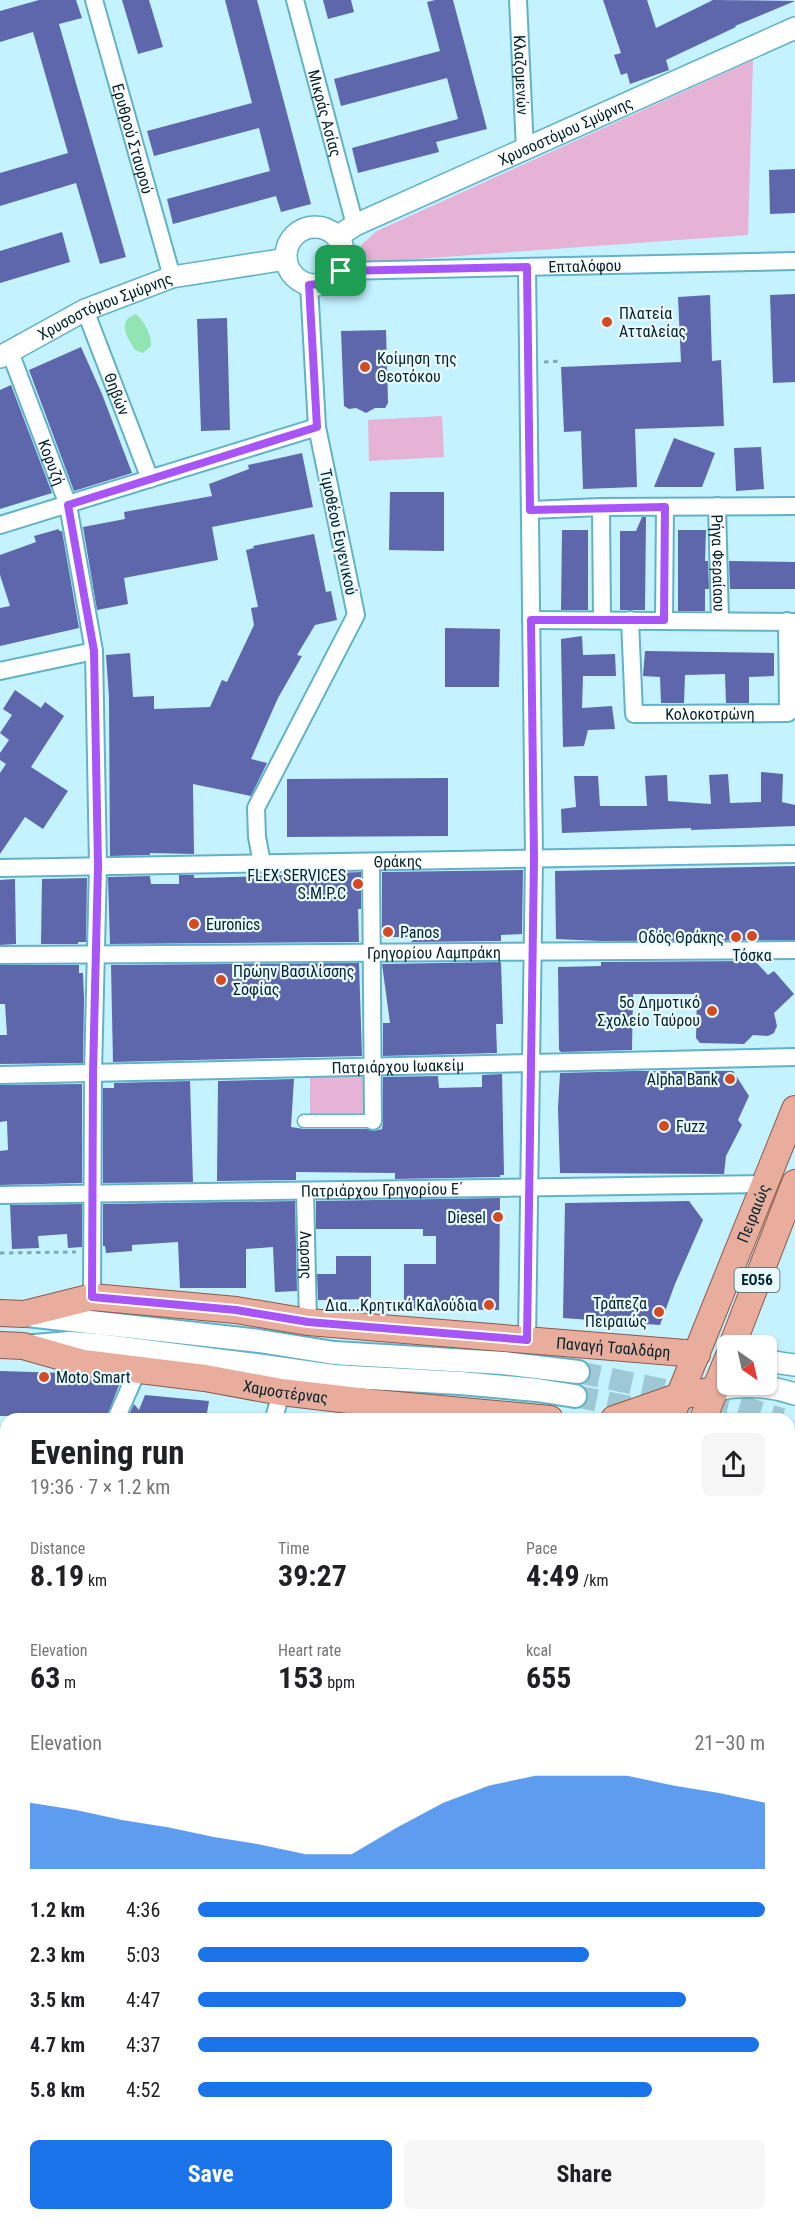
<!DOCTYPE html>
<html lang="en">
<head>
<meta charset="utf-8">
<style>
  body { margin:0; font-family:"Roboto Condensed",sans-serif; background:#f6f6f6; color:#202124; height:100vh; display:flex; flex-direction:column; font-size:22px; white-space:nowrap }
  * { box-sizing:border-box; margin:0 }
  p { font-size:20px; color:#757577 }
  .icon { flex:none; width:33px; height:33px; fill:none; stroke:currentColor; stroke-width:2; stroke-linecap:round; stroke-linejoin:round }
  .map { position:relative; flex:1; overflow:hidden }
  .details { position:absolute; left:0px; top:1413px; width:795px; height:808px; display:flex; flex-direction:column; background:#fff; border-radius:18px 18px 0 0; box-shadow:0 2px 4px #0004 }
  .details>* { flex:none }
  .needle { width:39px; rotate:146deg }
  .buttons { position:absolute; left:717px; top:1335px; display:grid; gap:12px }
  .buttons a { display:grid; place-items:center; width:60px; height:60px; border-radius:9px; background:#fff; box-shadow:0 2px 4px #0004; font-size:30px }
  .pin { position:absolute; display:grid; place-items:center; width:51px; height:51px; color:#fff; margin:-26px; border-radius:12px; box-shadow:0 3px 9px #0006 }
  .round { display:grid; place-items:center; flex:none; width:63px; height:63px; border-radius:9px; background:#f6f6f6 }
  .head { display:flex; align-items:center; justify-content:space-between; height:102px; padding:0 30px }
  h1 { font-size:33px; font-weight:700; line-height:45px }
  .figures { display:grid; grid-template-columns:repeat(3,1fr); gap:9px; height:102px; padding:6px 30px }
  .figures div { display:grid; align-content:center }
  .figures b { font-size:30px; font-weight:700 }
  .figures small { font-size:16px; font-weight:400 }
  .figures p { font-size:16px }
  .chart { height:168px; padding:12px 30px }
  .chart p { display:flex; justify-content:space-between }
  .chart svg { width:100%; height:108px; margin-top:6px; fill:#1a73e8; opacity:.7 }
  .cta { display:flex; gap:12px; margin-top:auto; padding:12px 30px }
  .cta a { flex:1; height:69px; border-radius:9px; background:#1a73e8; color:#fff; font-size:24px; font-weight:700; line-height:69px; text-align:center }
  .cta a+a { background:#f6f6f6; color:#202124 }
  ul { padding:0 30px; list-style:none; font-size:20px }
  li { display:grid; grid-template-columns:96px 72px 1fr; align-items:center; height:45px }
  li i { height:15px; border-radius:8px; background:#1a73e8 }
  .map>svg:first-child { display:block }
  .green { fill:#e6b3d7 }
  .water { fill:#92e5b3 }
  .building { fill:#5e67ab }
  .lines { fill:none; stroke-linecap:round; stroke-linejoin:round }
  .secondary-tunnel { stroke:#9dc8d4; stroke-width:22; stroke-dasharray:22 11; stroke-linecap:butt }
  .service-casing { stroke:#62b2c7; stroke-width:11 }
  .pedestrian-casing { stroke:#62b2c7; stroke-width:15 }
  .minor-casing { stroke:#62b2c7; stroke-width:20 }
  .tertiary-casing { stroke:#62b2c7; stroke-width:24 }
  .secondary-casing { stroke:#62b2c7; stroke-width:26 }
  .primary-casing { stroke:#8e594a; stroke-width:28 }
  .path { stroke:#80a9b5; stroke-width:3; stroke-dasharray:4.5 4.5; stroke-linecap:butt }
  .service { stroke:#fff; stroke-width:8 }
  .pedestrian { stroke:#fff; stroke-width:12 }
  .minor { stroke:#fff; stroke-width:16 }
  .tertiary { stroke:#fff; stroke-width:21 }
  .secondary { stroke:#fff; stroke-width:22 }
  .primary { stroke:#e9ad9d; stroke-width:26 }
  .rail-casing { stroke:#3e646d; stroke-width:7 }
  .rail { stroke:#eaf9fd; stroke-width:4.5; stroke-dasharray:14; stroke-linecap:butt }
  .route-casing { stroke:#fff; stroke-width:12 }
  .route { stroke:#a855f7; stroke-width:8 }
  .poi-dot { fill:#d34b20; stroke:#eaf9fd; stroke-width:2 }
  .labels { text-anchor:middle; stroke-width:4.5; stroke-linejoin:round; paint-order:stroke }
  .shield { fill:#eaf9fd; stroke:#466269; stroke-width:1.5 }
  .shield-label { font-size:15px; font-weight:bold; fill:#00222a }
  .street-label { font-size:16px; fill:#00222a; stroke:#eaf9fd }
  .poi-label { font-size:16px; fill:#00222a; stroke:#eaf9fd; text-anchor:start }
</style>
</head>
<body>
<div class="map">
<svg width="795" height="2221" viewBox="0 0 795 2221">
  <rect width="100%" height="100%" fill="#c4f2ff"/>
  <g class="green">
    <path d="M753,60L748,235L375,262L361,259V245L377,231Z"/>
    <path d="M442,416L444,457L369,461L368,420Z"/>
    <rect x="310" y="1075" width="57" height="42"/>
    <path d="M789,1454L795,1457V1644L789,1641Z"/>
  </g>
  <path class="water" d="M136,314C145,322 151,334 151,346L143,353L135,350C126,336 117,321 136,314Z"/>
  <g class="building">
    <path d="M39,0H76L82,18L59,24L126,257L100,264L76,183L0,206V173L68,153L33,32L0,42V11Z"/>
    <path d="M122,0H149L163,47L138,54Z"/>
    <path d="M225,0H257L311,204L281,212L276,196L173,224L167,199L270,171L259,128L154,156L147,131L252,103Z"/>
    <path d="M323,0H351L354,12L328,19Z"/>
    <path d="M435,0H453L487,129L436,142L439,152L358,173L352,148L458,119L447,78L341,106L334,79L440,51L427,2Z"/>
    <path d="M603,0H647L656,28L713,0L795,1L735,26L736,27L666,60L669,70L630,84L627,73L621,75L614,55L621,53Z"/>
    <path d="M795,169V213L770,214L769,170Z"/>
    <path d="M62,232L70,262L0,283V251Z"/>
    <path d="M795,294V382L773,383L770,295Z"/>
    <path d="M710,295L712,361L721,360L724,426L635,429L637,487L583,489L581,431L564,432L561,367L681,362L678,297Z"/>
    <path d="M227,318L230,430L201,431L197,319Z"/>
    <path d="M386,330L388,403L385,408H375L366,413L356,408L349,409L344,406L341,331Z"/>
    <path d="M81,347L102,394L132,473L74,491L29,370Z"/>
    <path d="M11,385L52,493L0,509V390Z"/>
    <path d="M674,438L715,453L702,487H654Z"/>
    <path d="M761,447L764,489L736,491L734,448Z"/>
    <path d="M302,453L313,507L212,527L218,560L124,578L128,604L97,610L83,527L125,519L124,512L212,496L209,484L249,469L248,465Z"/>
    <path d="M390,492H444V551L389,550Z"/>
    <path d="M642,517H646L645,610H620V531H636Z"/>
    <path d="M59,529V531H62L79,628L0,646V608L10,606L0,575V555L36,542L34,536Z"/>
    <path d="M562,530H588V610H561Z"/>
    <path d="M678,530H706L705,561H708L709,589H705V611H678Z"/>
    <path d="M314,534L326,592L331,591L337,620L315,625L297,655L302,656L278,698L251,759L267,763L251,796L193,784L194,854L150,853V855L110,856L109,697L106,655L130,653L133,697L154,696V709L210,707L222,680L227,682L254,625L251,608L258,607L246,550L254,548L253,546Z"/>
    <path d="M729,561L795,562V589H730Z"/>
    <path d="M445,628L500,629L499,687H445Z"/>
    <path d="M582,636L583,655L615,654L616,676H583L582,708L612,706L615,729L588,730L584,746L563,747L561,639Z"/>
    <path d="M645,651L774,653V676L749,677V703H726L725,674L685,675L684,703H661L660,677L643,676Z"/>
    <path d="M15,690L41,708L45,702L64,716L31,767L68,791L43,829L25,817L0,854V773L6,764L0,760V753L9,740L0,733L12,715L3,709Z"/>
    <path d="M761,772L783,774L782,802L795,805V826L691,830V828L562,833L561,809L576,807L574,776H598L600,806H647L645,776L667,775L668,801L711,804L709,775L728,774L730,803L761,802Z"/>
    <path d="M448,778V836L287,837V779Z"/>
    <path d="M795,866V940L600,941L556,939L555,871Z"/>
    <path d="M523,870L522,934L501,935V941L411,942L417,937H382V872Z"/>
    <path d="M361,872V909H358L359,942L110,944L108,877L150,876L151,884H179V875H194V878L234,877Z"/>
    <path d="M87,878L86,942H78V944H41L42,879Z"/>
    <path d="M15,879L16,944L0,945V880Z"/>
    <path d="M755,961L768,975L774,971L794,994L774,1013L777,1026L774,1033L768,1036L753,1035L744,1044L700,1043L696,1038L697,994H633L632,1050L561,1052L559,1050L558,967L601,966V962Z"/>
    <path d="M501,962L503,1024H496L497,1053L383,1056V1023H390L382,964Z"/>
    <path d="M359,963L362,1056L113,1062L111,965Z"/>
    <path d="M0,965H79V973H83L84,999L83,1063L0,1064V1035H7L5,1004H0Z"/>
    <path d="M632,1071H733L749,1096L738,1120L742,1125L726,1156L724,1174L560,1173L558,1108L560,1073Z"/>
    <path d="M502,1074L504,1175H500V1177L395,1179V1173L296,1172V1180L217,1181L218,1081L294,1079L291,1127L304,1129H367L374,1131L382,1129L383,1122V1077L438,1076L439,1088L482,1087V1075Z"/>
    <path d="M190,1081L193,1182L103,1183V1088H114V1083Z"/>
    <path d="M82,1084V1183L0,1185V1151L8,1150L7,1121L0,1122V1085Z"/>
    <path d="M500,1198L499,1310L404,1309V1264H436V1236H423V1229H316V1201Z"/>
    <path d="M295,1201L297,1291L275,1292L273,1247L246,1249V1288H180L178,1242L132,1245V1251L106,1253L105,1246H103V1204Z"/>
    <path d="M689,1201L703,1220L675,1284L660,1325L563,1318L565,1203Z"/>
    <path d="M82,1204V1247L68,1248L67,1234L38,1236L39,1248L12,1249L10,1205Z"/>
    <path d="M336,1256H371V1299L318,1300L317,1274H336Z"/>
    <path d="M0,1371L63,1373L81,1378L117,1382L119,1385L106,1419H15V1416H0Z"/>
    <path d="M145,1395L209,1401L206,1419H127L134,1404L139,1410Z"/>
  </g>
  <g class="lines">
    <g class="secondary-tunnel">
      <path d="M578,1372L736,1405L782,1419"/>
      <path d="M575,1396L689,1419"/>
      <path d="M789,1446L795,1449"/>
    </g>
    <g class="service-casing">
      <path id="service" d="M325,2221L327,2216"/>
    </g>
    <g class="pedestrian-casing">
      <g id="pedestrian">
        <path d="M304,1121H373"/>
        <path d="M0,1853L6,1852"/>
        <path d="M0,1947L6,1926"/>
        <path d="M474,2216L475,2221"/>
      </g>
    </g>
    <g class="minor-casing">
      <g id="minor">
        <path id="s1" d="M94,0L172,277"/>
        <path id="s2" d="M295,0L355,225"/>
        <path id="s3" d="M518,0L525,150"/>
        <path id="s4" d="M341,271L795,261"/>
        <path id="s5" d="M85,310L150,479"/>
        <path id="s6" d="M10,352L68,505L94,651L98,866L93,1073L92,1297"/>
        <path id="s7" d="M717,506L720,620"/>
        <path d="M601,507L602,620"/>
        <path d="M530,510L601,507L795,506"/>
        <path d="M0,525L317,427"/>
        <path d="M531,620L795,622"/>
        <path id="s8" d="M630,620L634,714L788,713L787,621"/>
        <path d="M664,620L665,507"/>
        <path d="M0,671L94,651"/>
        <path d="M371,862L373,1121"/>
        <path d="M262,863L257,837L256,808L356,615L317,427L309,285"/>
        <path id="s9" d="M0,868L795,854"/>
        <path id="s10" d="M0,955L795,950"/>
        <path id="s11" d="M0,1075L795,1057"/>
        <path id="s12" d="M305,1191L308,1322"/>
        <path id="s13" d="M0,1195L765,1184"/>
        <path d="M527,1340L534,858L527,267"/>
        <path d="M116,1419L138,1369"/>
        <path d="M274,1419L281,1392"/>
        <path d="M0,1530H6"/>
        <path d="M0,1647L6,1648"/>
        <path d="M0,1675L6,1663"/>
        <path d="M0,1898L6,1900"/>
        <path d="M789,1950L795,1949"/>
        <path d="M789,2061L795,2047"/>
        <path d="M0,2126L6,2128"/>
        <path d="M43,2221L45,2216"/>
      </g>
    </g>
    <g class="tertiary-casing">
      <g id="tertiary">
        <circle cx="315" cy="256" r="29"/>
        <path id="s14" d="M337,237L355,225L795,28"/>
        <path id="s15" d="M0,357L85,310L172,277L286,259"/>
        <path d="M766,1361L795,1365"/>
        <path d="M715,1390C743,1384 768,1385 795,1394"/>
      </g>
    </g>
    <g class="secondary-casing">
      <g id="secondary">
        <path d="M27,1315L259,1341L334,1353L503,1363L578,1372"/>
        <path d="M34,1346L70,1343L97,1345L256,1365L333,1376L460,1383L537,1390L575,1396"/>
      </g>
    </g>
    <g class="primary-casing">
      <g id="primary">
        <path id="s16" d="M0,1313L24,1314L92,1297L236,1310L308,1322L697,1354"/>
        <path id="s17" d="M0,1345L23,1346L83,1363L205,1378L281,1392L375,1403L550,1419"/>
        <path d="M732,1346L795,1183"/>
        <path d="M614,1419L680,1396L715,1390"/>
        <path id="s18" d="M670,1419L795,1109"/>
        <path d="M703,1419L728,1358"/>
        <path d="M258,2221L260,2216"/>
        <path d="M283,2221L285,2216"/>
      </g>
    </g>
    <g class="path">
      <path d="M544,362L561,361"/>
      <path d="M0,1253L76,1252"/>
    </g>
    <use href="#service" class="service"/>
    <use href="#pedestrian" class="pedestrian"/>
    <use href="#minor" class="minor"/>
    <use href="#tertiary" class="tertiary"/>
    <use href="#secondary" class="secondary"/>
    <use href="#primary" class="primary"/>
    <g class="rail-casing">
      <g id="rail">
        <path d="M789,2172L795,2156"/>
        <path d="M789,2209L795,2190"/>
        <path d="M773,2221L775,2216"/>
      </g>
    </g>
    <use href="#rail" class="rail"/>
  </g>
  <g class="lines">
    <g class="route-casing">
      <path id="route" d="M527,267L530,510L665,507L664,620H531L534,858L527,1340L308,1322L236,1310L92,1297L93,1073L98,866L94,651L68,505L317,427L309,285L327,283L341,271Z"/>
    </g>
    <use href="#route" class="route"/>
  </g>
  <g class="poi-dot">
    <circle cx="607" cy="322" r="6"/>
    <circle cx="365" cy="367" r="6"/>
    <circle cx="358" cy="884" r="6"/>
    <circle cx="194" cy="924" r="6"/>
    <circle cx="388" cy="932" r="6"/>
    <circle cx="752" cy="936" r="6"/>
    <circle cx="736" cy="937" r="6"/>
    <circle cx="221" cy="980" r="6"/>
    <circle cx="712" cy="1011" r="6"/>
    <circle cx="730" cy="1079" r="6"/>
    <circle cx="664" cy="1126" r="6"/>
    <circle cx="498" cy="1217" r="6"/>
    <circle cx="489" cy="1305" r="6"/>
    <circle cx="659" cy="1312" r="6"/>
    <circle cx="44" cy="1377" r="6"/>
  </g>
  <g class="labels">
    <rect class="shield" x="734.5" y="1268" width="45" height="24" rx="4.5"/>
    <g class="shield-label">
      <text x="757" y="1285">ΕΟ56</text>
    </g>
    <g class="street-label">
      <text dy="6" stroke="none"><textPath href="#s3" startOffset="75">Κλαζομενών</textPath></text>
      <text dy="6" stroke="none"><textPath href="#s2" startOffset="117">Μικράς Ασίας</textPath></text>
      <text dy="6" stroke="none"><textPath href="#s14" startOffset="252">Χρυσοστόμου Σμύρνης</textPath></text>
      <text dy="6" stroke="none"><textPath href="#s1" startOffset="144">Ερυθρού Σταυρού</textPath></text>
      <text dy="6" stroke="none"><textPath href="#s4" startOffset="244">Επταλόφου</textPath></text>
      <text dy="6" stroke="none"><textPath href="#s15" startOffset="117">Χρυσοστόμου Σμύρνης</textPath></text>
      <text dy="6" stroke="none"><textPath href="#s5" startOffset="90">Θηβών</textPath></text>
      <text dy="6" stroke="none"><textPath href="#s6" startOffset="118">Κορυζή</textPath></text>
      <text transform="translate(339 532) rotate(78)" y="6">Τιμοθέου Ευγενικού</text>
      <text dy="6" stroke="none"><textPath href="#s7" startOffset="57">Ρήγα Φεραίαου</textPath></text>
      <text dy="6" stroke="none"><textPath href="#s8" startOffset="170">Κολοκοτρώνη</textPath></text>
      <text dy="6" stroke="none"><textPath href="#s9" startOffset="398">Θράκης</textPath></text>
      <text dy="6" stroke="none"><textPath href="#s10" startOffset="434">Γρηγορίου Λαμπράκη</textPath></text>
      <text dy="6" stroke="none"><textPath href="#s11" startOffset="398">Πατριάρχου Ιωακείμ</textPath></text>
      <text dy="6" stroke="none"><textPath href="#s13" startOffset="382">Πατριάρχου Γρηγορίου Ε΄</textPath></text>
      <text dy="6" stroke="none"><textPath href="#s18" startOffset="222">Πειραιώς</textPath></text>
      <text dy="6" stroke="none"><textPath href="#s12" startOffset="64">Λαρσης</textPath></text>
      <text dy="6" stroke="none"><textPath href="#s16" startOffset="618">Παναγή Τσαλδάρη</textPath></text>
      <text dy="6" stroke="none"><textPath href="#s17" startOffset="290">Χαμοστέρνας</textPath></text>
    </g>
    <g class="poi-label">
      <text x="619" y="319">Πλατεία<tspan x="619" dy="18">Ατταλείας</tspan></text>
      <text x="377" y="364">Κοίμηση της<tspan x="377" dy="18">Θεοτόκου</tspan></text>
      <text x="346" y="881" text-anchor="end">FLEX SERVICES<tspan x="346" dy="18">S.M.P.C</tspan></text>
      <text x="206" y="930">Euronics</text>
      <text x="400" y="938">Panos</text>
      <text x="724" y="943" text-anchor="end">Οδός Θράκης</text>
      <text x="752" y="961" text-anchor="middle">Τόσκα</text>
      <text x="233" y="977">Πρώην Βασιλίσσης<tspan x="233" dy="18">Σοφίας</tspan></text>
      <text x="700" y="1008" text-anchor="end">5ο Δημοτικό<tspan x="700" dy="18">Σχολείο Ταύρου</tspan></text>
      <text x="718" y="1085" text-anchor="end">Alpha Bank</text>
      <text x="676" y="1132">Fuzz</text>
      <text x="486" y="1223" text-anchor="end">Diesel</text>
      <text x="647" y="1309" text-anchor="end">Τράπεζα<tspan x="647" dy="18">Πειραιώς</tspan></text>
      <text x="477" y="1311" text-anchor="end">Δια...Κρητικά Καλούδια</text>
      <text x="56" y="1383">Moto Smart</text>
    </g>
  </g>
</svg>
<div class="buttons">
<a><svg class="needle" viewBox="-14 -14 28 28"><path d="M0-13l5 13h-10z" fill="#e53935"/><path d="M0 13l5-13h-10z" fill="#757577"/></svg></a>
</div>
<div class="pin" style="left:341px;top:271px;background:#1e9e55"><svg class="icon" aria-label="arrive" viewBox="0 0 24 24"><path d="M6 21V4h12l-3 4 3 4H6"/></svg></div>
<section class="details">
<div class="head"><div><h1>Evening run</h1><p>19:36 · 7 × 1.2 km</p></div><a class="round"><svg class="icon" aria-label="share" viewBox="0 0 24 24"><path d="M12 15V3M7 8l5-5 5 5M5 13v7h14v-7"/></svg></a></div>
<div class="figures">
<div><p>Distance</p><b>8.19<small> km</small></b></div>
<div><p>Time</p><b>39:27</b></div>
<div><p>Pace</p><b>4:49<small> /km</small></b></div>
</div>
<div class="figures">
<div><p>Elevation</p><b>63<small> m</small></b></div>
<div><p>Heart rate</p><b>153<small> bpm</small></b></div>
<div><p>kcal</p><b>655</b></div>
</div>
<div class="chart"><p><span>Elevation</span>21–30 m</p>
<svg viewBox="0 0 160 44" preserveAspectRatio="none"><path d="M0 44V17L10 20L20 24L30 27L40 31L50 34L60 38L70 38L80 27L90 17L100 10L110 6L120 6L130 6L140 10L150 13L160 17V44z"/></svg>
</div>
<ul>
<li><b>1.2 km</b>4:36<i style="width:100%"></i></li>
<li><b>2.3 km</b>5:03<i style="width:69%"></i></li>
<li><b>3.5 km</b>4:47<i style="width:86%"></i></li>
<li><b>4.7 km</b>4:37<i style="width:99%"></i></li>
<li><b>5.8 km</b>4:52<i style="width:80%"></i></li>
</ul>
<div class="cta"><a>Save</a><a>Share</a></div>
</section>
</div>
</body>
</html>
